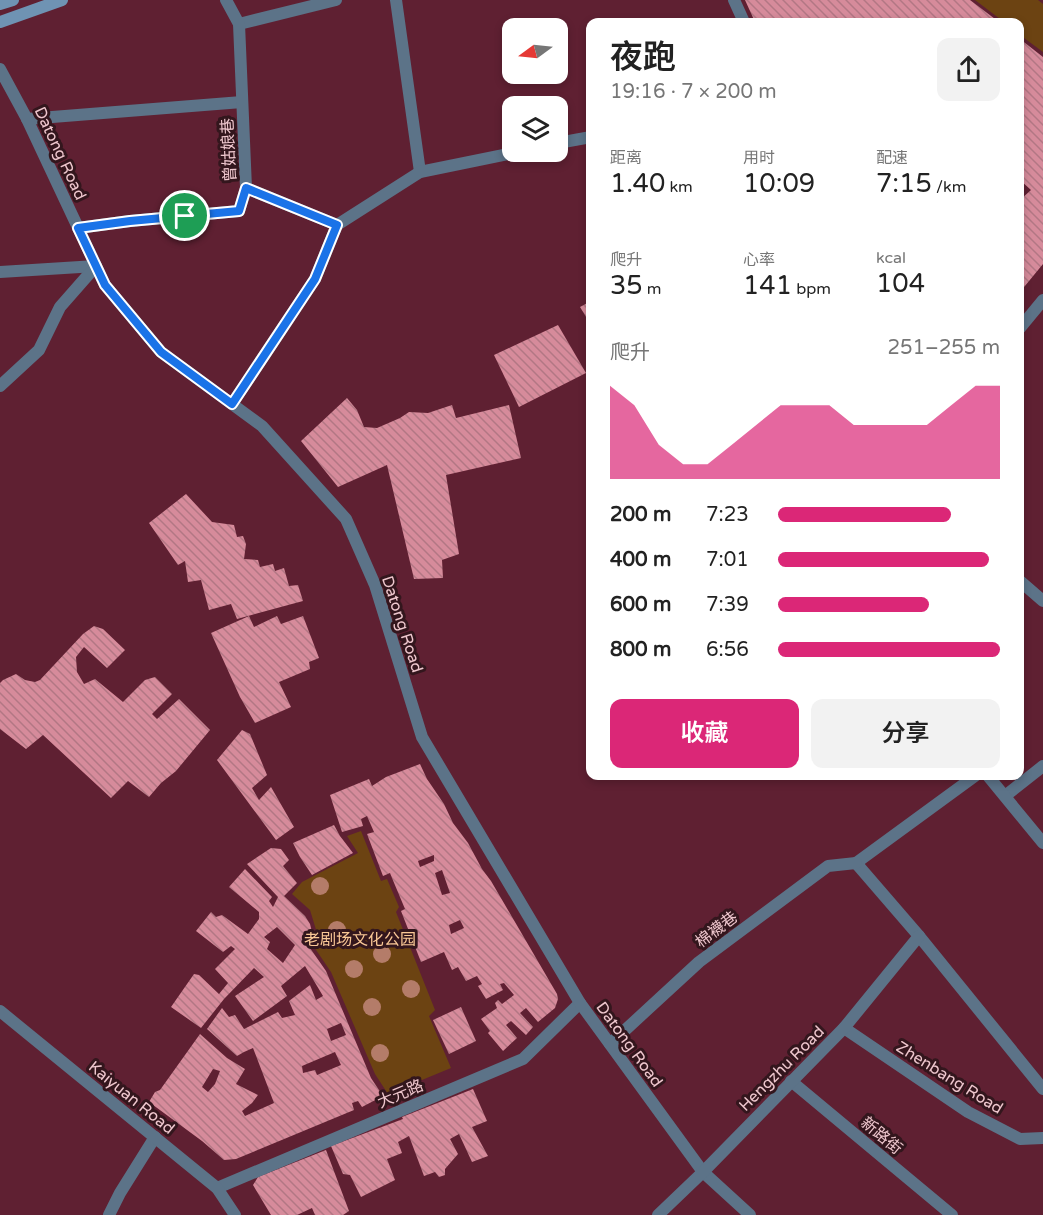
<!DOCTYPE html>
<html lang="zh">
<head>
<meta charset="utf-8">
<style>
  body { margin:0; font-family:"Varela Round","Noto Sans SC",sans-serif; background:#f2f2f2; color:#222; height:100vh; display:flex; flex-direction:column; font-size:22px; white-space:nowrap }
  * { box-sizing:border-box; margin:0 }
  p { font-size:20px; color:#767676 }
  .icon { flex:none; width:33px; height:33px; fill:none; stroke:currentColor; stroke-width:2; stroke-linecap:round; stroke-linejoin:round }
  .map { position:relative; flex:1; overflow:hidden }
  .drawer { position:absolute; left:586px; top:18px; width:438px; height:762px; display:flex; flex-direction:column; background:#fff; border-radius:12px; box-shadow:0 3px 9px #0003 }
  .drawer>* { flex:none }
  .needle { width:39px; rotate:255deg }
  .buttons { position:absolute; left:502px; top:18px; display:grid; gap:12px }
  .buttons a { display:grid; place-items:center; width:66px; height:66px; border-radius:12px; background:#fff; box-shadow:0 3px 9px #0003; font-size:30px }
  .pin { position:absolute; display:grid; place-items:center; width:51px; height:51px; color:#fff; margin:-26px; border:3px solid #fff; border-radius:50%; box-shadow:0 2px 6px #0007 }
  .round { display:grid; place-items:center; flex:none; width:63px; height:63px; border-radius:12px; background:#f2f2f2 }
  .headline { display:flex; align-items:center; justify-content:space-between; height:102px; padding:0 24px }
  h1 { font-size:33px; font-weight:600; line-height:45px }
  .metrics { display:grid; grid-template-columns:repeat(3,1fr); gap:9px; height:102px; padding:6px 24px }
  .metrics div { display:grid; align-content:center }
  .metrics b { font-size:26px; font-weight:600 }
  .metrics small { font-size:16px; font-weight:400 }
  .metrics p { font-size:16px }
  .chart { height:168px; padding:12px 24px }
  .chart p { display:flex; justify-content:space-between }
  .chart svg { width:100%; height:108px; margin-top:6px; fill:#db2777; opacity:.7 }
  .primary-button { display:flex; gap:12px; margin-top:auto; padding:12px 24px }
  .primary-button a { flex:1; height:69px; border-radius:12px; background:#db2777; color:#fff; font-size:24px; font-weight:600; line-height:69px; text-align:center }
  .primary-button a+a { background:#f2f2f2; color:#222 }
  ul { padding:0 24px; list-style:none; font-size:20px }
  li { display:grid; grid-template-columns:96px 72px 1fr; align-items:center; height:45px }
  li i { height:15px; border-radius:8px; background:#db2777 }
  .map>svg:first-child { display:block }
  .park { fill:#6c4312 }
  .building { fill:url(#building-back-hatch); fill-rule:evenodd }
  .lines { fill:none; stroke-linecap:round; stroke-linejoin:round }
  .minor { stroke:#5c7388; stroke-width:12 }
  .tertiary { stroke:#5c7388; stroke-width:12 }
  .secondary { stroke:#6f93b3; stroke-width:12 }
  .tree { fill:#b47c69 }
  .route-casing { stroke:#fff; stroke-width:12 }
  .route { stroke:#1a73e8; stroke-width:8 }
  .labels { text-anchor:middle; stroke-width:6; stroke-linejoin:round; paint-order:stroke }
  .street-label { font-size:16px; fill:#efc7ce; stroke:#33161d }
  .park-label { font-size:16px; fill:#fac896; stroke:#33161d }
</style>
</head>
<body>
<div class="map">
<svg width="1043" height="1215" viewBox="0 0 1043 1215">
  <defs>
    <pattern id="building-back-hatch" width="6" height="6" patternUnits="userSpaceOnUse" patternTransform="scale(1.5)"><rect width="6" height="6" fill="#d68b9b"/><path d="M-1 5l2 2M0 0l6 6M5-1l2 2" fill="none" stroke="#b27784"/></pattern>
  </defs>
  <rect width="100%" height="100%" fill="#5f2032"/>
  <g class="park">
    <path d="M975,0H1038L1043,4V52L1020,35V22H1004Z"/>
    <path d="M361,831L381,881L387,879L399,907L396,912L435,1010L429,1016L451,1068L388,1094L375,1074L331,972L310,941L317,933L310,910L292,894L302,882L358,853L347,836Z"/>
  </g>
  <g class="building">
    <path d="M745,0H970L999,22H755Z"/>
    <path d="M1020,39L1043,57V264L1020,292V200L1031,190L1020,180Z"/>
    <path d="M591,301V325L580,307Z"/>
    <path d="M558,325L586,373L519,407L494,355Z"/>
    <path d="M347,398L357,410L364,427L377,428L400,418L409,412L428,413L452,405L456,418L509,405L521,458L446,475L459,554L442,560L443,578L414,579L387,465L338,487L301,441Z"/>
    <path d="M186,494L212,522L234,525L237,537L243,536L246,544L244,559L258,560L260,567L273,564L275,571L284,568L289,586L298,585L303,601L237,619L231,604L209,610L201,580L188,582L185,561L178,565L149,523Z"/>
    <path d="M249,616L254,627L277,616L281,624L303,616L319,658L309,662L310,669L279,682L291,707L255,723L240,697L211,633Z"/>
    <path d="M94,626L103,629L125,650L107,668L84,647L76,657L77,672L84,684L95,679L123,702L145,680L155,677L172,694L152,714L157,719L179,699L210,730L176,771L161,783L149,797L128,781L111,798L43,735L26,749L0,729V683L3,680L16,674L25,680L35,682L40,680L83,634Z"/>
    <path d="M242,730L250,734L267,775L252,788L259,800L271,787L294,827L276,840L217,760Z"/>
    <path d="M420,764L427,779L444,804L453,823L468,843L482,869L491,881L557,994L558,999L555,1008L538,1022L526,1008L520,1013L533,1027L526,1035L511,1021L506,1025L517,1038L503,1051L488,1033L490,1031L481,1019L497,1008L495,1003L498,1000L502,1004L514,995L504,983L500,984L503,990L486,999L478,986L482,984L477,976L466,981L458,967L452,970L444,952L421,962L401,911L405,909L392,878L390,873L383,876L367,834L374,832L367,816L361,819L363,826L342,832L330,795L369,779L372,786L386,777ZM434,855V861L420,867L418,861ZM442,870L450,893L442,895L435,873ZM460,920L464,928L451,934L449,925Z"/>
    <path d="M334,825L340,836L353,853L312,875L300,857L293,843Z"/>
    <path d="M271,848L281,849L289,860L283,866L297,883L284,896L305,916L310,924L312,932L303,938L326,971L371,1078L383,1096L362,1107L358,1101L352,1103L354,1110L236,1159L224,1160L202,1141L149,1102L155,1092L160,1090L200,1034L227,1058L245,1069L236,1084L258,1095L252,1103L242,1111L245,1116L274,1103L253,1048L244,1052L237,1056L207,1029L222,1008L229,1017L235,1015L244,1029L278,1012L282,1018L295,1015L289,1001L310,985L316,1000L323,996L305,966L281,986L287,996L253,1021L235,996L264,977L254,968L224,999L201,1028L171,1007L194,974L199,975L219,994L228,983L215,969L235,949L231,946L223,952L196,931L211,912L216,917L222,915L248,934L259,919V912L229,887L245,869L272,897L269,901L273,907L278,897L247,864ZM277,927L295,945L283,963L267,949L270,942L264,937ZM341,1023L346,1035L331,1041L327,1029ZM335,1052L341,1065L317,1075L315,1070L303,1073L302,1066ZM213,1069L220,1071L215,1084L208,1092L202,1087Z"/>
    <path d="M461,1007L476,1041L449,1054L433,1020Z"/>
    <path d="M473,1089L487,1121L472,1127L488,1156L472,1162L459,1134L450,1139L458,1154L445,1169V1175L439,1177L435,1172L424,1176L409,1136L398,1142L402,1153L387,1159L395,1180L361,1197L350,1175L343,1174L331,1146L403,1119L402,1117Z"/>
    <path d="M326,1150L349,1211L343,1215H315L312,1208L297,1215H271L253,1185L258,1177Z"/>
  </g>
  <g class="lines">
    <g class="minor">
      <path d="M396,0L420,172"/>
      <path d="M239,24L336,0"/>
      <path d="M27,119L242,102"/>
      <path d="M558,143L591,137"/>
      <path d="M246,188L337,225"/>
      <path d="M78,228L130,221L239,211L246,188L239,24L226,0"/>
      <path d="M0,272L96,266"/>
      <path d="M0,386L39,350L60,307L96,266"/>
      <path d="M232,404L315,279L337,225L420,172L518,152"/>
      <path d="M1020,581L1043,601"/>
      <path d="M975,776L856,863L919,936L1043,1089"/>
      <path d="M1005,796L1043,766"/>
      <path d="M610,1044L699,962L828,866L856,863"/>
      <path d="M791,1081L952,1215"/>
      <path d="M217,1188L523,1059L580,1003"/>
      <path d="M109,1215L120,1193L155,1137"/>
    </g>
    <g class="tertiary">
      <path d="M734,0L744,22"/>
      <path d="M0,69L27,119L105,285L161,352L262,426L346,519L375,585L422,737L580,1003L703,1172L750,1215"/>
      <path d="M1020,328L1043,300"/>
      <path d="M988,776L1043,843"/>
      <path d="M0,1011L217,1188L235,1215"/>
      <path d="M844,1028L968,1112L1020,1139L1043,1138"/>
      <path d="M658,1215L703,1172L844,1028L919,936"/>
    </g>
    <g class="secondary">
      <path d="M0,4L13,0"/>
      <path d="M0,22L62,0"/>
    </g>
  </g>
  <g class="tree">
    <circle cx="320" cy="886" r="9"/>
    <circle cx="337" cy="930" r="9"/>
    <circle cx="382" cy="954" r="9"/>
    <circle cx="354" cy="969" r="9"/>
    <circle cx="411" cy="989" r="9"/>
    <circle cx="372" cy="1007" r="9"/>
    <circle cx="380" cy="1053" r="9"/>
  </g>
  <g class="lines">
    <g class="route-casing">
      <path id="route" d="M246,188L337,225L315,279L232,404L161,352L105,285L78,228L130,221L239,211Z"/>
    </g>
    <use href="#route" class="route"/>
  </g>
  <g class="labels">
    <g class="street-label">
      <text transform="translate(228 150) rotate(-93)" y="6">曾姑娘巷</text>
      <text transform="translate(61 153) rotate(65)" y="6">Datong Road</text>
      <text transform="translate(403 624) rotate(72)" y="6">Datong Road</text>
      <text transform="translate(716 929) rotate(-37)" y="6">棉襪巷</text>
      <text transform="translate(630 1044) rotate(54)" y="6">Datong Road</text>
      <text transform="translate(781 1068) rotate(-45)" y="6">Hengzhu Road</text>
      <text transform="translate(950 1077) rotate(32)" y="6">Zhenbang Road</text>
      <text transform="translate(400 1093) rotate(-23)" y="6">大元路</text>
      <text transform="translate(132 1097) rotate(39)" y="6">Kaiyuan Road</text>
      <text transform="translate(882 1135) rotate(40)" y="6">新路街</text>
    </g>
    <g class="park-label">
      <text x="360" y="945">老剧场文化公园</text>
    </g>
  </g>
</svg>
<div class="buttons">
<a><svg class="needle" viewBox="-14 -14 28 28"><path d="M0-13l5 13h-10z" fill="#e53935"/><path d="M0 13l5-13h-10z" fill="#767676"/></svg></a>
<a><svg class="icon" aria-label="layers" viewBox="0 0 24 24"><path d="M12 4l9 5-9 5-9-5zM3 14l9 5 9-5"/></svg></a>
</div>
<div class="pin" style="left:185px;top:216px;background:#1e9e55"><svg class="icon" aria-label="arrive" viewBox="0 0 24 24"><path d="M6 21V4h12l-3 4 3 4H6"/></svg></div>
<section class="drawer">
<div class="headline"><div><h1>夜跑</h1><p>19:16 · 7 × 200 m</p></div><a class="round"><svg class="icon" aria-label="share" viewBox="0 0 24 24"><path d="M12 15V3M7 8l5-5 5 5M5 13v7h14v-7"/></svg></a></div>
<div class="metrics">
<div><p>距离</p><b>1.40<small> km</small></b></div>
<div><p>用时</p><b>10:09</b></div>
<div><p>配速</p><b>7:15<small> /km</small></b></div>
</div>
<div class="metrics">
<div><p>爬升</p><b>35<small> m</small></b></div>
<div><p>心率</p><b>141<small> bpm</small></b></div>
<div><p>kcal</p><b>104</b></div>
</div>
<div class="chart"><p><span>爬升</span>251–255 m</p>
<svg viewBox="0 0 160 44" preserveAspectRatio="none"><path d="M0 44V6L10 14L20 30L30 38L40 38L50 30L60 22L70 14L80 14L90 14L100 22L110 22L120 22L130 22L140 14L150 6L160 6V44z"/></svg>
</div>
<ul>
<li><b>200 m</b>7:23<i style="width:78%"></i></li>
<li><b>400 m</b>7:01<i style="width:95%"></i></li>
<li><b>600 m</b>7:39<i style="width:68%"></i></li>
<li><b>800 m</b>6:56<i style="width:100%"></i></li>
</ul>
<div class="primary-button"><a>收藏</a><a>分享</a></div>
</section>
</div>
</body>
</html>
